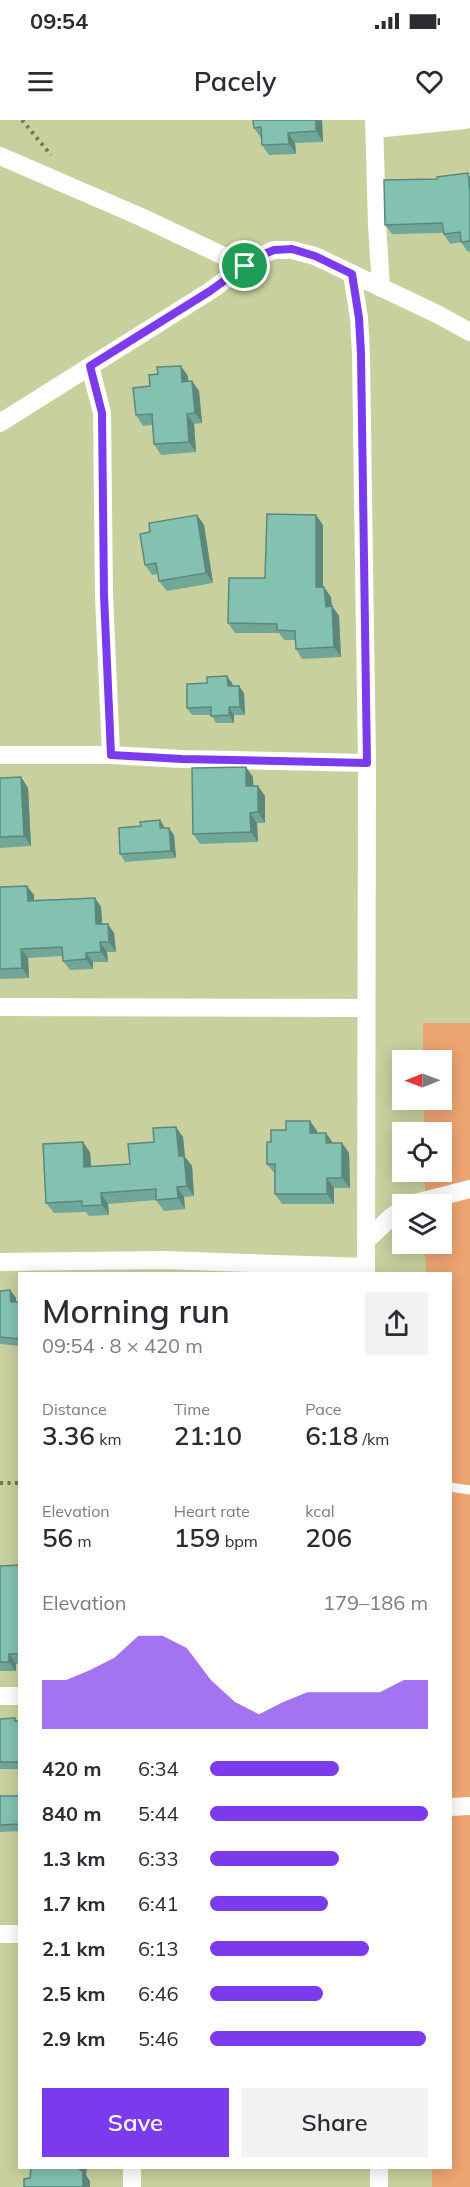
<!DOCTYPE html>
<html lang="en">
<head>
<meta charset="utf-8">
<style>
  body { margin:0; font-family:Mulish,sans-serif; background:#f2f2f3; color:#2b2b33; height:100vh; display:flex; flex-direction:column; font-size:22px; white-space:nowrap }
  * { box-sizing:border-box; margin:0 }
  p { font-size:20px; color:#7c7c81 }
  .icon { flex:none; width:33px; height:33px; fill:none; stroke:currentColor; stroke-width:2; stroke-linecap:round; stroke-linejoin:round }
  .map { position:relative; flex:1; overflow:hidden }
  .details { position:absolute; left:18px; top:1152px; width:434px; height:897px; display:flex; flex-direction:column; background:#fff; border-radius:0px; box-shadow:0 3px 15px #0003 }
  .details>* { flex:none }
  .needle { width:39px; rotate:269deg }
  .tools { position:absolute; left:392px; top:930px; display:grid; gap:12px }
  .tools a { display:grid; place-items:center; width:60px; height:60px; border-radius:0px; background:#fff; box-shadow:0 3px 15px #0003; font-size:30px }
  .pin { position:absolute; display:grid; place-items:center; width:51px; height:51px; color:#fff; margin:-26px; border:3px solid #fff; border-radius:50%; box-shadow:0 2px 6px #0007 }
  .round { display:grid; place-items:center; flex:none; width:63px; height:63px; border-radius:0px; background:#f2f2f3 }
  .headline { display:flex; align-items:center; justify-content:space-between; height:102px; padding:0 24px }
  h1 { font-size:33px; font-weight:600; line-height:45px }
  .metrics { display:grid; grid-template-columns:repeat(3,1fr); gap:9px; height:102px; padding:6px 24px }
  .metrics div { display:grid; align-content:center }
  .metrics b { font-size:26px; font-weight:600 }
  .metrics small { font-size:16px; font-weight:400 }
  .metrics p { font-size:16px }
  .chart { height:168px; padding:12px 24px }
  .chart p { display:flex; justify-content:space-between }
  .chart svg { width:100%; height:108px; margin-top:6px; fill:#7c3aed; opacity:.7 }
  .button { display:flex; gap:12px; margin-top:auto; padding:12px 24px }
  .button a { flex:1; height:69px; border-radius:0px; background:#7c3aed; color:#fff; font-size:24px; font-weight:600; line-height:69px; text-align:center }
  .button a+a { background:#f2f2f3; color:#2b2b33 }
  ul { padding:0 24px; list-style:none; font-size:20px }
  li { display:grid; grid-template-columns:96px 72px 1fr; align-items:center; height:45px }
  li i { height:15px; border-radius:8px; background:#7c3aed }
  .status { display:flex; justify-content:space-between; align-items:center; height:42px; padding:0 30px; background:#fff; direction:ltr }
  .status svg { height:16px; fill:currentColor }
  header { display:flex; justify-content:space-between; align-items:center; height:78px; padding:0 24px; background:#fff; font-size:27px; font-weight:600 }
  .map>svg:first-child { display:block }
  .green { fill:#eda572 }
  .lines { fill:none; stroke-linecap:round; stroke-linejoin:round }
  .path { stroke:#737957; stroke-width:4; stroke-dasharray:3 4.5; stroke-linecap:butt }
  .lane { stroke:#fff; stroke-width:9 }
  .street { stroke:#fff; stroke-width:18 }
  .wall { fill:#71a798 }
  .shaded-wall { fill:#5c887c }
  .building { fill:#83c2b1; stroke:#5c887c; stroke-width:1.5 }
  .route-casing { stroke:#fff; stroke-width:12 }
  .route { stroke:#7c3aed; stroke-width:8 }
</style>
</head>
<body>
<div class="status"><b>09:54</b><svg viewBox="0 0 49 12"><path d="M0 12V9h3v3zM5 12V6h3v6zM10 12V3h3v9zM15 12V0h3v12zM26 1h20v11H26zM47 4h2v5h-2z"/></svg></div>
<header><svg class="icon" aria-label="menu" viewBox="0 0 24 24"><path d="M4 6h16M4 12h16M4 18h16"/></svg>Pacely<svg class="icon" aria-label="heart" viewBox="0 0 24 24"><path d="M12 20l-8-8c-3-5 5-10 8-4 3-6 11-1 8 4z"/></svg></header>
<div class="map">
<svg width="470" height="2067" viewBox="0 0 470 2067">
  <rect width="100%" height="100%" fill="#c8d19e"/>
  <path class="green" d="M423,903H470V2067H432V2048H450V1154L426,1153L425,1124H441V1084H425V1052H441V1012H424V980H441V940H423Z"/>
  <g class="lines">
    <g class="path">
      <path d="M22,0L51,35"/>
      <path d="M0,1363H20"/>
    </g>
    <path class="lane" d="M450,1367L470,1370"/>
    <g class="street">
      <path d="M374,0L377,104L381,168"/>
      <path d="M375,9L465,0"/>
      <path d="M0,36L141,97L245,146"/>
      <path d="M352,154L359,198L361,234L364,445L367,643L366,1154"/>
      <path d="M90,246L102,293L104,475L111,635"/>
      <path d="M0,303L210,171L257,137L274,130H292L315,136L437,194L470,212"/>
      <path d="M0,635H111L182,639L367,643"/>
      <path d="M0,887L366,888"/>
      <path d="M411,1084L470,1069"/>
      <path d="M366,1121L391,1097L402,1089"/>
      <path d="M0,1142L164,1140L365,1147"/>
      <path d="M0,1576H20"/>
      <path d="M450,1687L470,1686"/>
      <path d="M0,1814H20"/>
      <path d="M379,2048V2067"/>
      <path d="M132,2067V2048"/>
    </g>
  </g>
  <g class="wall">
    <path d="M253,0H322L323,22L295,23L296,34L269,35L262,25L261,18L254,8Z"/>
    <path d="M470,56V131L468,132L461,122L450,124L443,113L392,114L385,105L437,59Z"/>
    <path d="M188,256V261H192L199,271L202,303L194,304L196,332L161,335L154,324L152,305L143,306L136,295L150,266Z"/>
    <path d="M197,395L204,405L213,463L167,471L159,461L158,454L152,455L145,445L150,412Z"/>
    <path d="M323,405V467L331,477L332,486L339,496L341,537L302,539L296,529L295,520H284L279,513H235L228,503L265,458Z"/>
    <path d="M232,563L233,566L244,573L245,595H234V603H216L211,595H192L187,588Z"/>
    <path d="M21,657L28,668L31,726L0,728V658Z"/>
    <path d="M253,657V666L265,676V703H257L258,722L200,724L193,714Z"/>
    <path d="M165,708L174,715L176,738L125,742L120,734Z"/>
    <path d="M27,766L34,775V780L95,778L101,787L102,804L114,813L116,832H107L108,842H93V849L70,850L63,841V836L28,838L29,858L1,859L0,858V767Z"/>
    <path d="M310,1001L317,1011V1013L333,1023H342L349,1033L350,1068H334V1084H282L275,1074V1054L267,1044L271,1022L286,1010Z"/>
    <path d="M183,1017L185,1037L192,1046L194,1076L184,1077L185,1089L164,1091L156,1080L108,1084L109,1095L89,1096L86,1092L54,1093L46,1083L90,1032L91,1047L130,1044L154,1022Z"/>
    <path d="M10,1170L16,1178V1182H20V1226L0,1224V1171Z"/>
    <path d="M20,1445V1544H16V1551H0V1446Z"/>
    <path d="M0,1599L20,1601V1649H0Z"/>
    <path d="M0,1676H20V1711L0,1712Z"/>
  </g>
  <g class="shaded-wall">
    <path d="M316,0H322L323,22L316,11Z"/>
    <path d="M288,13L295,23L296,34L289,24Z"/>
    <path d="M181,246L188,256L189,272L182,262Z"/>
    <path d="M192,261L199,271L202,303L195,293Z"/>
    <path d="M187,294L194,304L196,332L189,322Z"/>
    <path d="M197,395L204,405L213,463L206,453Z"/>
    <path d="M316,395L323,405V477L316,467Z"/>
    <path d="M324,467L331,477L332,493V486L339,496L341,537L334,527L326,487Z"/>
    <path d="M227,556L232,563L233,573L228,566Z"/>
    <path d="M239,566L244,573L245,595L240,587Z"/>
    <path d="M229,587L234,595V603L229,595Z"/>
    <path d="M246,647L253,657L254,677L246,666Z"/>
    <path d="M21,657L28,668L31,726L24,716Z"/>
    <path d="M258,666L265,676V703L258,692Z"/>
    <path d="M250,693L257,703L258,722L251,712Z"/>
    <path d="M160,700L165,708H160Z"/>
    <path d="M169,708L174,715L176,738L171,731Z"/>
    <path d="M27,766L34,775V790L28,781Z"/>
    <path d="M95,778L101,787L103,814L96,804Z"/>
    <path d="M108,804L114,813L116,832L109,822Z"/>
    <path d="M100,822L107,832L108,842L101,832Z"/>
    <path d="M21,829L28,838L29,858L22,848Z"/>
    <path d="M86,833L93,842V849L86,839Z"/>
    <path d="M310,1001L317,1011V1023L310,1013Z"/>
    <path d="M176,1007L183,1017L185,1037L192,1046L194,1076L187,1066L179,1036Z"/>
    <path d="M326,1013L333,1023H326Z"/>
    <path d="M83,1022L90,1032L92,1058L84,1047Z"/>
    <path d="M342,1023L349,1033L350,1068L342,1058Z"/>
    <path d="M327,1058L334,1068V1084L327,1074Z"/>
    <path d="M177,1067L184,1077L185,1089L178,1078Z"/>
    <path d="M101,1073L108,1084L109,1095L102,1085Z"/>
    <path d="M10,1170L16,1178V1190L11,1182Z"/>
    <path d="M9,1534L16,1544V1551L9,1542Z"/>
    <path d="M79,2048H87L86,2055L90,2061V2067H83Z"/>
  </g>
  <g class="building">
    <path d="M253,0H316V11L288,13L289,24L262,25L261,7L254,8Z"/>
    <path d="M468,53L470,72V121L461,122L460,112L444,114L442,103L385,105L384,60L437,59V57Z"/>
    <path d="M181,246L182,262L192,261L195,293L187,294L189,322L154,324L152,294L136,295L133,268L150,266L149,255L158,254L157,247Z"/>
    <path d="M267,394L316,395V467H324L326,487L332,486L334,527L296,529L295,511L277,510V504L228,503L229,458H265Z"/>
    <path d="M197,395L206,453L159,461L156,443L145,445L140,414L150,412L149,403Z"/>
    <path d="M227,556L228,566H239L240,587H229V595L211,596V587L187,588V564L207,563V557Z"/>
    <path d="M246,647V666H258V692L250,693L251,712L193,714L192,648Z"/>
    <path d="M21,657L24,716L0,717V658Z"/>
    <path d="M160,700V708H169L171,731L120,734L119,708L141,706L140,702Z"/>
    <path d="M27,766L28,781L95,778L96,804H108L109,822H100L101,832L86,833V839L63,841L62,827L21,829L22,848L0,849V767Z"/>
    <path d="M286,1001H310V1013H326V1023H342V1058H327V1074H275V1044H267V1022H271V1010H286Z"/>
    <path d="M176,1007L179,1036H184L187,1066L177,1067L178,1078L156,1080V1069L101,1073L102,1085L82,1086V1081L46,1083L43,1024L83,1022L84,1047L130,1044L128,1024L154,1022L153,1008Z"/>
    <path d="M10,1170L11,1182H20V1219L0,1217V1171Z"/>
    <path d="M20,1445V1534H9V1542H0V1446Z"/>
    <path d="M15,1598V1601H20V1642H0V1599Z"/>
    <path d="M0,1676H20V1704L0,1705Z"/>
    <path d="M31,2048H79V2049L83,2051V2067H24V2059L30,2058Z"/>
  </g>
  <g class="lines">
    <g class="route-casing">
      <path id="route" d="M292,129L315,136L352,154L359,198L361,234L367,643L182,639L111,635L104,475L102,293L90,246L210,171L257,137L274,130Z"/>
    </g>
    <use href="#route" class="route"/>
  </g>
</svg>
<div class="tools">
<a><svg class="needle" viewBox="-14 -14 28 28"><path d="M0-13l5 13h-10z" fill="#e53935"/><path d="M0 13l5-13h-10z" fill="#7c7c81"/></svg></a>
<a><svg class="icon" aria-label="locate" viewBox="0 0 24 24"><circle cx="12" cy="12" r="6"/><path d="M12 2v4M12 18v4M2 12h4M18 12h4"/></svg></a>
<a><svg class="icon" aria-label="layers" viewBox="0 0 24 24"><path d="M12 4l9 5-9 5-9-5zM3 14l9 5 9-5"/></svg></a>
</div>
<div class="pin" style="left:245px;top:146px;background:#1e9e55"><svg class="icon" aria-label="arrive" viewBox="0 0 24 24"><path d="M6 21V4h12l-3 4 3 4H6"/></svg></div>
<section class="details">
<div class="headline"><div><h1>Morning run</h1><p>09:54 · 8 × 420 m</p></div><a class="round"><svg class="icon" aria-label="share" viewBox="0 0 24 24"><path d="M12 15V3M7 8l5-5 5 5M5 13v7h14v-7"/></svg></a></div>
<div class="metrics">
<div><p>Distance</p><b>3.36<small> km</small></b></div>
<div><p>Time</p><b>21:10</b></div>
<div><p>Pace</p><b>6:18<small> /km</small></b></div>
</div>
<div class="metrics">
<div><p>Elevation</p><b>56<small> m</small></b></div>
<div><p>Heart rate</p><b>159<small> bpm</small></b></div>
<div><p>kcal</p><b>206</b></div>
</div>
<div class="chart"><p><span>Elevation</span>179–186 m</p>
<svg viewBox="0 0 160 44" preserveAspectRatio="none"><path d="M0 44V24L10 24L20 20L30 15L40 6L50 6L60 11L70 24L80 33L90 38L100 33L110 29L120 29L130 29L140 29L150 24L160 24V44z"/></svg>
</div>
<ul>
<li><b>420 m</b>6:34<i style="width:59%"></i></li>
<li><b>840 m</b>5:44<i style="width:100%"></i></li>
<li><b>1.3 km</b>6:33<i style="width:59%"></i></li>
<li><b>1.7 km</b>6:41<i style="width:54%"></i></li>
<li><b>2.1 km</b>6:13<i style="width:73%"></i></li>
<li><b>2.5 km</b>6:46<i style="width:52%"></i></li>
<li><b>2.9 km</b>5:46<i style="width:99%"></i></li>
</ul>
<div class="button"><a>Save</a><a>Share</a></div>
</section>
</div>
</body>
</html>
